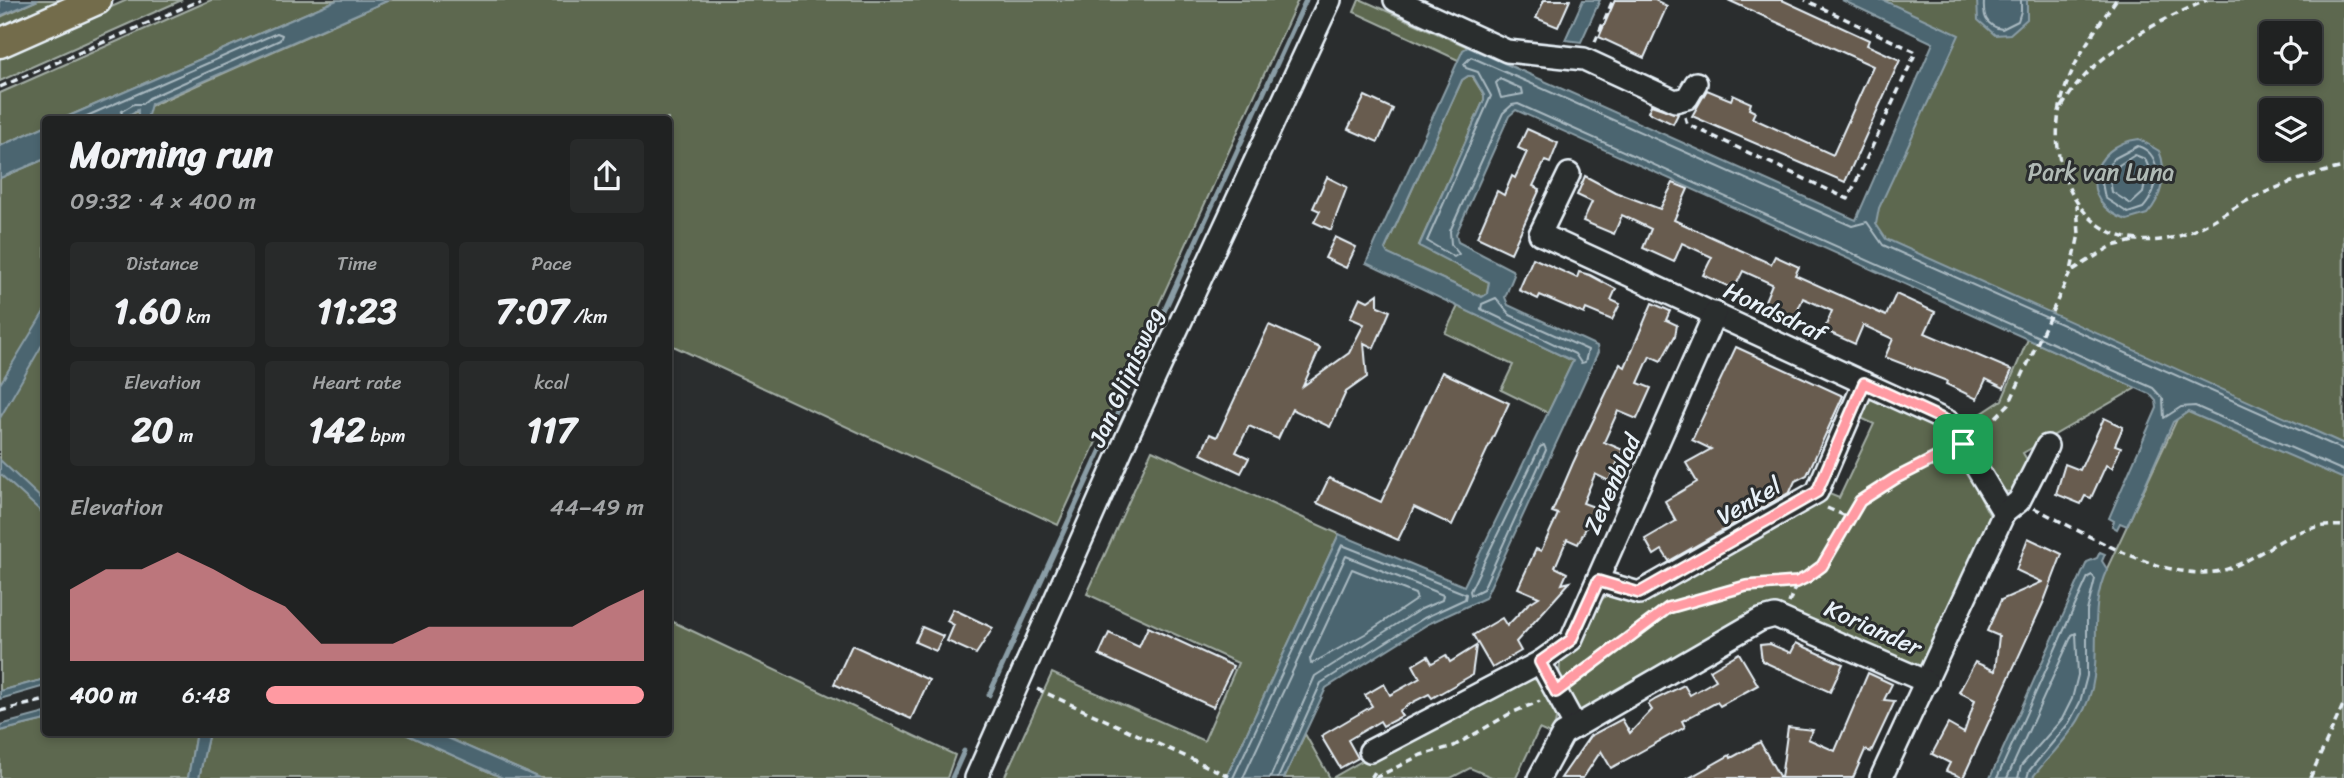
<!DOCTYPE html>
<html lang="en">
<head>
<meta charset="utf-8">
<style>
  body { margin:0; font-family:Sriracha,sans-serif; background:#282a2a; color:#f1f3f6; height:100vh; display:flex; flex-direction:column; font-size:26px; white-space:nowrap }
  * { box-sizing:border-box; margin:0 }
  p { font-size:23px; color:#a2a4a5 }
  .icon { flex:none; width:38px; height:38px; fill:none; stroke:currentColor; stroke-width:2; stroke-linecap:round; stroke-linejoin:round }
  .map { position:relative; flex:1; overflow:hidden }
  .panel { position:absolute; left:42px; top:116px; width:630px; height:620px; display:flex; flex-direction:column; background:#202222; border-radius:7px; box-shadow:0 4px 10px #0003,0 0 0 2px #3d3f40 }
  .panel>* { flex:none }
  .controls { position:absolute; left:2259px; top:21px; display:grid; gap:14px }
  .controls a { display:grid; place-items:center; width:63px; height:63px; border-radius:7px; background:#202222; box-shadow:0 4px 10px #0003,0 0 0 2px #3d3f40; font-size:35px }
  .pin { position:absolute; display:grid; place-items:center; width:60px; height:60px; color:#fff; margin:-30px; border-radius:14px; box-shadow:0 4px 10px #0006 }
  .round { display:grid; place-items:center; flex:none; width:74px; height:74px; border-radius:7px; background:#282a2a }
  .summary { display:flex; align-items:center; justify-content:space-between; height:119px; padding:0 28px }
  h1 { font-size:38px; font-weight:700; line-height:52px }
  .figures { display:grid; grid-template-columns:repeat(3,1fr); gap:10px; height:119px; padding:7px 28px }
  .figures div { display:grid; align-content:center; border-radius:7px; background:#282a2a; text-align:center }
  .figures b { font-size:35px; font-weight:700 }
  .figures small { font-size:19px; font-weight:400 }
  .figures p { font-size:19px }
  .chart { height:196px; padding:14px 28px }
  .chart p { display:flex; justify-content:space-between }
  .chart svg { width:100%; height:126px; margin-top:7px; fill:#ff9aa2; opacity:.7 }
  ul { padding:0 28px; list-style:none; font-size:23px }
  li { display:grid; grid-template-columns:112px 84px 1fr; align-items:center; height:52px }
  li i { height:18px; border-radius:9px; background:#ff9aa2 }
  .map>svg:first-child { display:block }
  .green { fill:#5d6850; stroke:#a2aca4; stroke-width:2; fill-rule:evenodd }
  .water { fill:#4b656f; stroke:#8a9da6; stroke-width:2; fill-rule:evenodd }
  .lines { fill:none; stroke-linecap:round; stroke-linejoin:round }
  .shore { stroke:#a9b9c1; stroke-width:2 }
  .stream { stroke:#8a9da6; stroke-width:5 }
  .building { fill:#685c4f; stroke:#e8f1f8; stroke-width:2 }
  .minor-casing { stroke:#e8f1f8; stroke-width:26 }
  .major-casing { stroke:#e8f1f8; stroke-width:33 }
  .path { stroke:#e8f1f8; stroke-width:3.5; stroke-dasharray:7 5; stroke-linecap:butt }
  .minor { stroke:#2a2d2e; stroke-width:21 }
  .major { stroke:#736c4b; stroke-width:28 }
  .route-casing { stroke:#fff; stroke-width:14 }
  .route { stroke:#ff9aa2; stroke-width:9 }
  .labels { text-anchor:middle; stroke-width:6; stroke-linejoin:round; paint-order:stroke }
  .park-label { font-size:24px; fill:#b0bab5; stroke:#2a2d2e }
  .street-label { font-size:24px; fill:#e8f1f8; stroke:#2a2d2e }
</style>
</head>
<body>
<div class="map">
<svg width="2344" height="778" viewBox="0 0 2344 778">
  <rect width="100%" height="100%" fill="#2a2d2e"/>
  <filter id="ink" filterUnits="userSpaceOnUse"><feTurbulence type="fractalNoise" baseFrequency=".0143" numOctaves="2"/><feDisplacementMap in="SourceGraphic" scale="14" xChannelSelector="R" yChannelSelector="G"/><feConvolveMatrix kernelMatrix="1 2 1 2 8 2 1 2 1" color-interpolation-filters="sRGB"/></filter>
  <g filter="url(#ink)">
    <g class="green">
      <path d="M38,0H81L0,36V17Z"/>
      <path d="M127,0H182L0,81V56Z"/>
      <path d="M211,0H337L62,119H46L45,126L0,146V93Z"/>
      <path d="M389,0H1298L1058,525L669,344L668,119H121Z"/>
      <path d="M1359,0H1362L1468,47L1458,60L1354,12Z"/>
      <path d="M1847,0H2344L2343,778H2032L2094,677V612L2102,579L2186,400L1852,246L1937,42ZM2272,33H2310V72H2272ZM2272,110H2310V149H2272Z"/>
      <path d="M1468,76H1472L1484,95V100L1419,245L1489,282L1487,294L1482,297L1387,254L1385,249L1462,80Z"/>
      <path d="M45,159V679L0,691V178Z"/>
      <path d="M1458,306L1573,361L1548,413L1501,390L1513,365L1445,333Z"/>
      <path d="M2028,339L2136,388L2023,453L2029,463L2012,492L2000,491L1964,425L2002,400Z"/>
      <path d="M1871,396L1944,428L1991,518L1930,662L1918,666L1779,606L1758,611L1577,715L1559,683L1560,661C1591,640 1581,612 1610,593L1632,604L1643,603L1827,493L1839,498L1874,424L1861,418Z"/>
      <path d="M1152,450L1339,534L1226,778H1004L1052,673L1204,741L1238,663L1087,594Z"/>
      <path d="M669,620L955,755L947,778H539L434,732H668Z"/>
      <path d="M1526,676L1541,682C1551,700 1564,715 1550,734L1539,729L1516,778H1494L1470,768L1451,778H1332L1369,757L1371,761Z"/>
      <path d="M45,720L46,732H196L188,778H0V731Z"/>
      <path d="M209,732H401L503,778H199Z"/>
      <path d="M1305,734L1330,778H1284Z"/>
    </g>
    <g class="water">
      <path d="M0,0H38L0,16Z"/>
      <path d="M337,0H389L151,104L147,119H138V110L121,119H62Z"/>
      <path d="M1583,0H1600L1581,42L1565,40Z"/>
      <path d="M1842,0H1883L1959,35L1879,208L1876,224L1886,239L2344,444V479L2188,412L2173,422L2127,526L2120,523L2117,529L2112,526L2114,521L2109,518L2157,408L2156,401L2150,394L1516,110L1509,116L1456,234L1458,242L1512,270L1514,275L1505,297L1508,305L1597,346L1598,352L1485,598L1428,624L1326,688L1284,778H1226L1339,534L1464,586L1573,361L1366,263L1463,50L1468,47L1856,220L1933,43ZM1468,76H1473L1484,95V100L1419,246L1489,282L1487,294L1482,297L1388,254L1385,249L1462,80Z"/>
      <path d="M1977,0H2027V19L2010,34L1995,35L1978,20Z"/>
      <path d="M45,126V159L0,178V146Z"/>
      <path d="M2139,139L2159,151C2168,171 2162,198 2147,214L2127,220C2074,203 2091,144 2139,139Z"/>
      <path d="M45,310V340L0,418V384Z"/>
      <path d="M0,460L45,502V515L0,474Z"/>
      <path d="M2100,552L2105,554L2102,561L2107,569C2090,605 2099,639 2094,677C2089,720 2057,746 2032,778H1990L2087,562L2097,558Z"/>
      <path d="M45,679V686L0,699V691Z"/>
      <path d="M45,713V720L0,731V725Z"/>
      <path d="M196,732H209L199,778H188Z"/>
      <path d="M401,732H434L539,778H503Z"/>
    </g>
    <g class="lines">
      <g class="shore">
        <path d="M1984,0C1983,15 1985,26 2002,29L2018,21L2021,11V0"/>
        <path d="M1500,79L1522,89L1523,94L1501,98L1496,83Z"/>
        <path d="M80,119L277,33L282,35L280,40L149,98L142,104H134L122,111L120,119"/>
        <path d="M2138,146C2165,155 2159,191 2143,208L2128,213L2105,198L2101,178L2113,159Z"/>
        <path d="M2135,155L2145,159L2148,166L2143,193L2131,204L2112,192L2110,180L2119,165Z"/>
        <path d="M1496,298L1510,315L1588,350L1585,362L1581,363L1575,354L1481,309L1482,304Z"/>
        <path d="M1544,445L1546,450L1483,589L1471,595L1470,591L1540,447Z"/>
        <path d="M2344,450L1883,245L1867,222L1852,226L1471,57L1464,64L1466,68L1478,72L1491,96L1427,241L1454,257L1459,254L1451,244L1450,231L1503,113L1512,105L1518,104L2153,388L2163,399L2164,418L2181,407L2195,406L2344,471"/>
        <path d="M1352,569L1415,594L1417,599L1365,634L1311,664L1310,659Z"/>
        <path d="M1233,778L1342,545L1466,594L1465,599L1424,618L1321,683L1278,778"/>
        <path d="M1243,778L1346,556L1443,595L1442,600L1419,610L1315,676L1270,778"/>
        <path d="M1997,778L2088,577L2092,575L2095,579L2087,611V676L2080,702L2069,723L2029,771L2027,778"/>
        <path d="M2007,778L2072,635L2076,633L2078,675L2072,699L2062,719L2021,766L2018,778"/>
      </g>
      <g class="stream">
        <path d="M989,695L1306,0"/>
        <path d="M952,778L964,751"/>
      </g>
    </g>
    <g class="building">
      <path d="M1544,0H1570L1558,27L1536,18Z"/>
      <path d="M1615,0H1655L1667,6L1644,58L1599,37Z"/>
      <path d="M1728,0H1782L1869,40L1867,45L1900,60L1845,182L1692,116L1707,90L1731,100L1733,95L1751,103L1749,109L1755,112L1752,118L1833,155L1873,66Z"/>
      <path d="M1365,96L1393,109L1378,142L1348,129Z"/>
      <path d="M1651,105L1678,114L1673,124L1648,112Z"/>
      <path d="M1527,129L1558,143L1550,163L1545,161L1533,186L1540,189L1511,253L1477,237L1497,191L1504,195L1512,176L1515,178L1527,152L1518,148Z"/>
      <path d="M1585,176L1615,192L1660,209L1673,183L1688,189L1674,220L1771,264L1775,256L1799,267L1795,275L1886,316L1896,294L1935,312L1925,333L2012,370L2004,388L1986,379L1977,399L1946,384L1947,381L1885,357L1893,339L1863,325L1855,344L1824,330L1832,311L1803,298L1795,317L1764,303L1772,284L1743,271L1734,289L1703,275L1712,257L1682,243L1674,262L1643,248L1651,229L1622,215L1614,234L1583,221L1592,202L1577,195Z"/>
      <path d="M1327,177L1347,187L1331,230L1314,222L1320,211L1313,208Z"/>
      <path d="M1335,237L1356,247L1346,268L1325,258Z"/>
      <path d="M1533,258L1577,278L1579,272L1590,275L1616,289L1611,300L1620,304L1612,320L1586,309L1584,314L1540,295L1538,299L1519,290Z"/>
      <path d="M1378,294V306L1390,311L1374,348L1364,343L1367,377L1346,392L1330,427L1292,409L1278,439L1249,426L1236,452L1249,458L1241,473L1201,454L1210,434L1217,437L1269,325L1320,348L1303,386L1349,353L1364,324L1350,318L1360,297L1368,301Z"/>
      <path d="M1652,303L1670,311L1666,320L1677,325L1675,336L1661,361L1650,356L1638,383L1651,388L1637,419L1618,411L1604,442L1623,450L1609,481L1595,474L1583,503L1594,507L1591,518L1578,544L1567,539L1555,567L1567,573L1562,584L1570,582L1516,642L1521,651L1492,668L1473,635L1502,618L1507,626L1528,604L1539,597L1518,588L1536,549L1541,551L1558,514L1552,512L1573,463L1620,364L1625,367Z"/>
      <path d="M1736,347L1843,396L1807,475L1795,481L1790,492L1669,561L1662,550L1654,555L1645,539L1676,521L1665,501L1697,482L1686,463L1711,449L1692,440Z"/>
      <path d="M1442,372L1509,403L1452,525L1414,507L1398,540L1317,503L1329,478L1381,502Z"/>
      <path d="M2104,418L2123,427L2115,445L2121,447L2112,468L2106,465L2091,498L2085,496L2081,504L2056,494L2065,464L2080,470Z"/>
      <path d="M2028,538L2062,554L2044,601L1963,778L1946,771L1950,763L1932,754L1948,724L1964,733L1975,700L1959,692L1975,662L1995,671L1999,636L1987,631L2001,600L2042,582L2016,570Z"/>
      <path d="M953,609L993,628L976,654L947,641L954,625L947,621Z"/>
      <path d="M922,627L943,636L936,651L915,642Z"/>
      <path d="M1148,627L1233,666L1213,707L1099,655L1109,633L1139,647Z"/>
      <path d="M1796,643L1843,664L1830,692L1762,661L1760,645L1770,644L1791,653Z"/>
      <path d="M852,645L929,680L911,719L834,684Z"/>
      <path d="M1476,646L1472,675L1432,698L1429,694L1415,701L1399,711L1402,716L1383,726L1380,721L1348,740L1358,758L1340,768L1321,736L1372,706L1365,695L1384,684L1390,695L1420,678L1413,665L1428,656L1432,663L1446,655L1450,662Z"/>
      <path d="M1739,653L1758,685L1720,706L1717,702L1682,721L1685,727L1611,768L1601,751L1583,778H1561L1590,736L1622,719L1630,733L1652,710L1648,704L1656,699L1684,685L1690,695L1716,680L1710,670Z"/>
      <path d="M1868,673L1892,684L1884,700L1895,701L1871,752L1865,750L1853,778H1781L1788,727L1813,730L1808,739L1835,751Z"/>
      <path d="M1760,742L1780,778H1689L1730,755L1731,758Z"/>
    </g>
    <g class="lines">
      <g class="minor-casing">
        <g id="minor">
          <path d="M1395,0L1507,51L1584,59L1675,101L1687,98L1696,83"/>
          <path d="M1569,174L1540,234L1949,422L2004,513L1881,778"/>
          <path d="M2004,513L2019,501L2047,446"/>
          <path d="M1598,581L1639,593L1817,492L1864,383"/>
          <path d="M1540,662L1575,726"/>
          <path d="M1370,751L1540,662L1571,640L1715,313"/>
          <path d="M976,778L1127,437L1330,0"/>
          <path d="M1539,778L1563,734L1760,620L1775,616L1927,682"/>
        </g>
      </g>
      <g class="major-casing">
        <path id="major" d="M0,43L97,0"/>
      </g>
      <g class="path">
        <path d="M2116,0C2094,31 2070,65 2061,103C2044,173 2086,253 2167,239C2200,233 2224,211 2253,198C2281,185 2314,173 2344,167"/>
        <path d="M1595,42L1613,0"/>
        <path d="M0,87L201,0"/>
        <path d="M2062,107C2092,53 2153,24 2207,0"/>
        <path d="M1685,117L1687,124L1848,199L1916,52L1805,0"/>
        <path d="M2073,270L2112,246L2138,240"/>
        <path d="M1979,434L2009,404L2071,271L2079,234L2077,205"/>
        <path d="M1827,508L1848,517"/>
        <path d="M2034,508C2084,532 2175,590 2230,568C2273,551 2293,522 2344,526"/>
        <path d="M1789,603L1797,582"/>
        <path d="M1572,679L1668,608L1746,586L1797,582L1807,577L1822,566L1860,501L1896,478L1945,455"/>
        <path d="M1037,689L1233,778"/>
        <path d="M0,711L46,700"/>
        <path d="M1371,778L1376,770"/>
        <path d="M1375,778L1421,755L1454,746L1511,713L1540,701"/>
        <path d="M2310,778L2344,703"/>
      </g>
      <use href="#minor" class="minor"/>
      <use href="#major" class="major"/>
    </g>
  </g>
  <g class="lines" filter="url(#ink)">
    <g class="route-casing">
      <path id="route" d="M1864,383L1949,422L1963,444L1896,478L1860,501L1822,566L1807,577L1797,582L1746,586L1668,608L1556,692L1540,662L1571,640L1598,581L1639,593L1817,492Z"/>
    </g>
    <use href="#route" class="route"/>
  </g>
  <g class="labels">
    <g class="park-label">
      <text x="2101" y="180">Park van Luna</text>
    </g>
    <g class="street-label">
      <text transform="translate(1775 312) rotate(25)" y="8">Hondsdraf</text>
      <text transform="translate(1126 377) rotate(-66)" y="8">Jan Glijnisweg</text>
      <text transform="translate(1612 484) rotate(-66)" y="8">Zevenblad</text>
      <text transform="translate(1749 501) rotate(-30)" y="8">Venkel</text>
      <text transform="translate(1873 628) rotate(24)" y="8">Koriander</text>
    </g>
  </g>
</svg>
<div class="controls">
<a><svg class="icon" aria-label="locate" viewBox="0 0 24 24"><circle cx="12" cy="12" r="6"/><path d="M12 2v4M12 18v4M2 12h4M18 12h4"/></svg></a>
<a><svg class="icon" aria-label="layers" viewBox="0 0 24 24"><path d="M12 4l9 5-9 5-9-5zM3 14l9 5 9-5"/></svg></a>
</div>
<div class="pin" style="left:1963px;top:444px;background:#1e9e55"><svg class="icon" aria-label="arrive" viewBox="0 0 24 24"><path d="M6 21V4h12l-3 4 3 4H6"/></svg></div>
<section class="panel">
<div class="summary"><div><h1>Morning run</h1><p>09:32 · 4 × 400 m</p></div><a class="round"><svg class="icon" aria-label="share" viewBox="0 0 24 24"><path d="M12 15V3M7 8l5-5 5 5M5 13v7h14v-7"/></svg></a></div>
<div class="figures">
<div><p>Distance</p><b>1.60<small> km</small></b></div>
<div><p>Time</p><b>11:23</b></div>
<div><p>Pace</p><b>7:07<small> /km</small></b></div>
</div>
<div class="figures">
<div><p>Elevation</p><b>20<small> m</small></b></div>
<div><p>Heart rate</p><b>142<small> bpm</small></b></div>
<div><p>kcal</p><b>117</b></div>
</div>
<div class="chart"><p><span>Elevation</span>44–49 m</p>
<svg viewBox="0 0 160 44" preserveAspectRatio="none"><path d="M0 44V19L10 12L20 12L30 6L40 12L50 19L60 25L70 38L80 38L90 38L100 32L110 32L120 32L130 32L140 32L150 25L160 19V44z"/></svg>
</div>
<ul>
<li><b>400 m</b>6:48<i style="width:100%"></i></li>
</ul>
</section>
</div>
</body>
</html>
